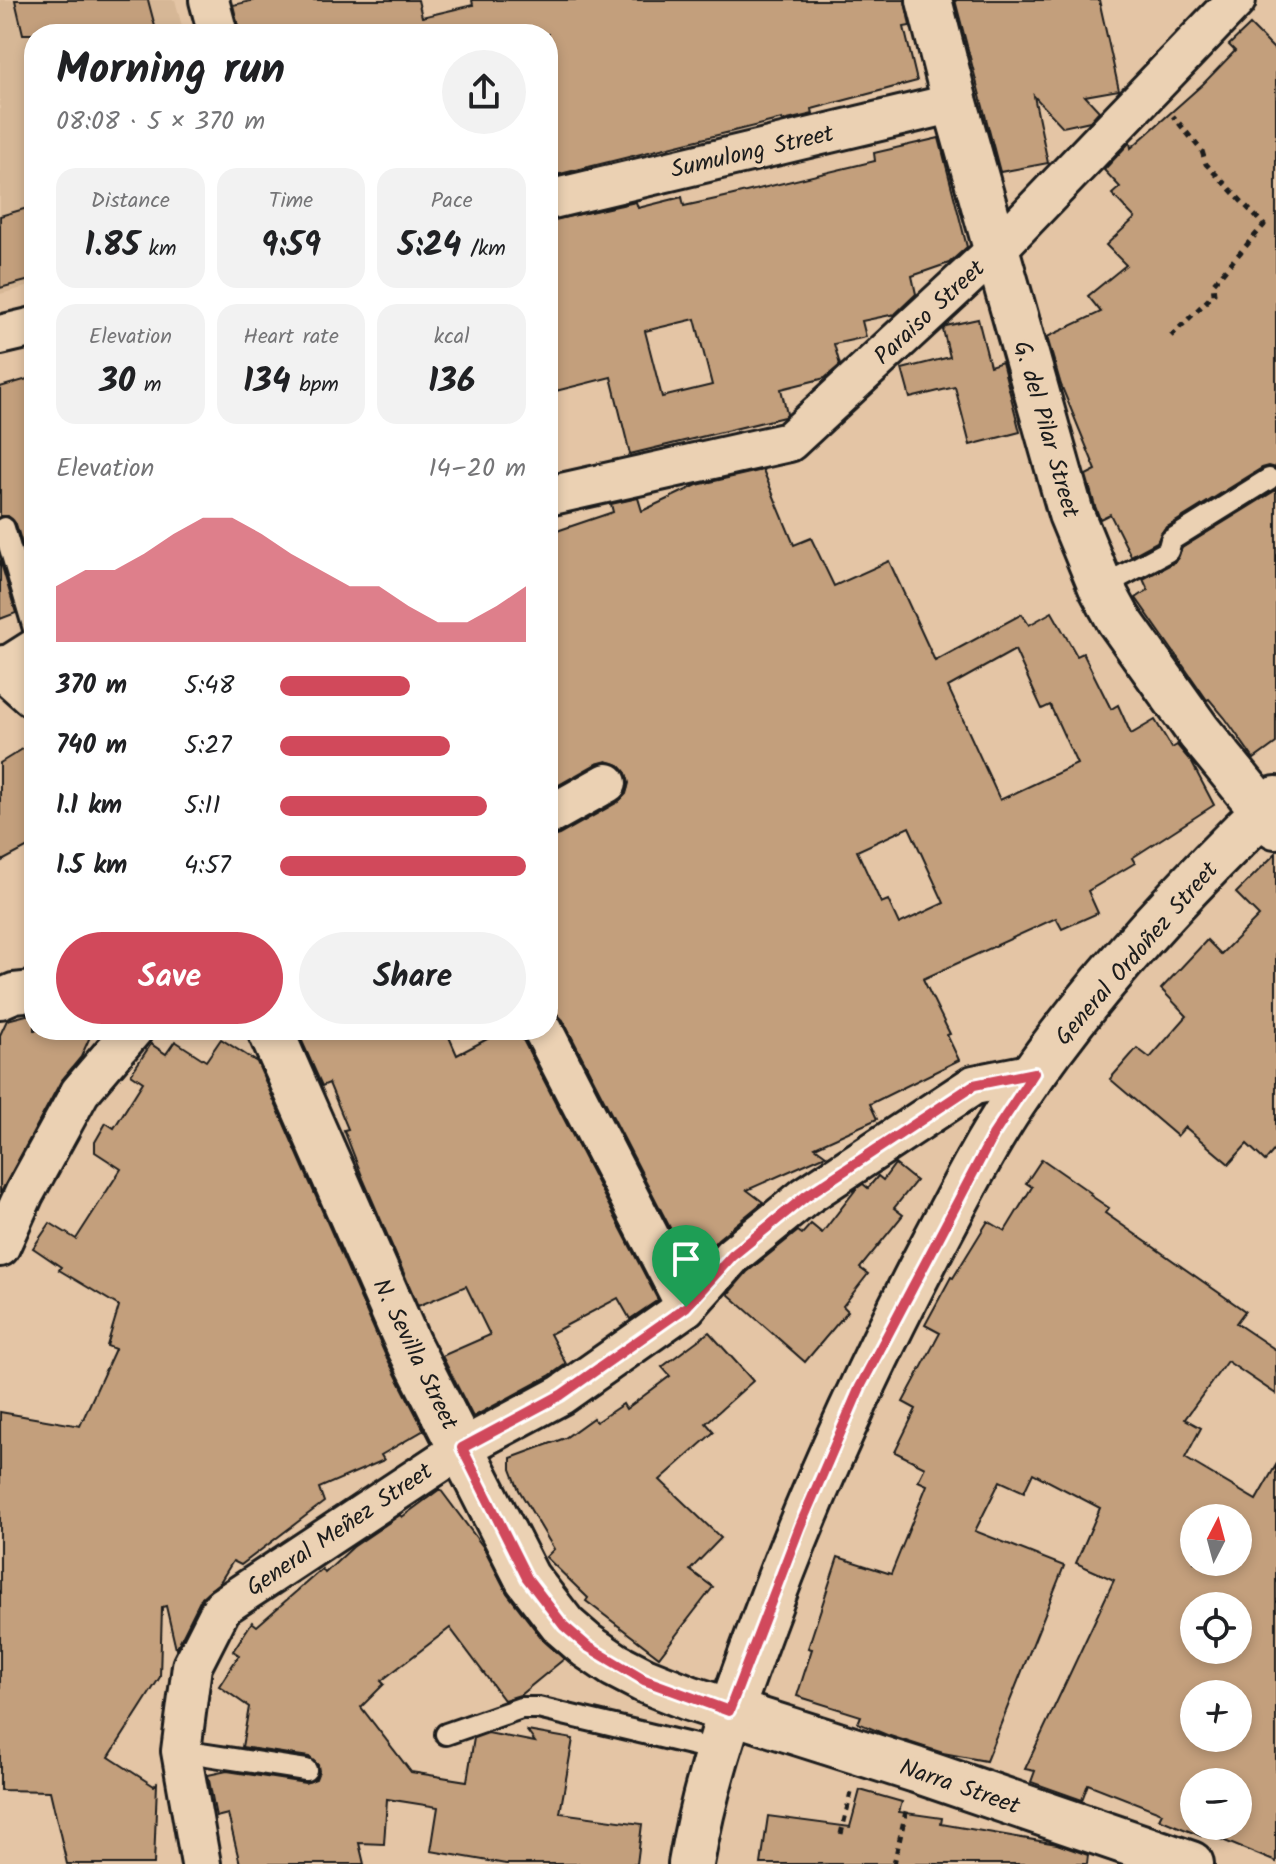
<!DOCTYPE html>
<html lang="en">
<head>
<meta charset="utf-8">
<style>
  body { margin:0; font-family:Kalam,sans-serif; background:#f2f2f2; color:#202124; height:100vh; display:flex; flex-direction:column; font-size:30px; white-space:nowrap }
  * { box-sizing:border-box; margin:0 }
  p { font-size:26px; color:#757577 }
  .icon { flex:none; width:44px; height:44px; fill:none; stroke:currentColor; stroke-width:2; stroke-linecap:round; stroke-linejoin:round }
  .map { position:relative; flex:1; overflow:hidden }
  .details { position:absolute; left:24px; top:24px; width:534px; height:1016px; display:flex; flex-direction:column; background:#fff; border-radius:32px; box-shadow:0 4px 12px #0003 }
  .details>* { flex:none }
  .needle { width:52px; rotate:6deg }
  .controls { position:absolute; left:1180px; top:1504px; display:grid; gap:16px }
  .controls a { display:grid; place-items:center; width:72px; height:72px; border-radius:50%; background:#fff; box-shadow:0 4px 12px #0003; font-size:40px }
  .pin { position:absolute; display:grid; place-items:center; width:68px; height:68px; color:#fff; margin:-82px -34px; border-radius:50% 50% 50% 0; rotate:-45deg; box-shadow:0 0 8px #0007 }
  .pin .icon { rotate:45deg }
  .round { display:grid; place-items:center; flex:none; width:84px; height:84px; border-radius:42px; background:#f2f2f2 }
  .headline { display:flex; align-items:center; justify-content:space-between; height:136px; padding:0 32px }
  h1 { font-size:44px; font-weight:600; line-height:60px }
  .stats { display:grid; grid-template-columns:repeat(3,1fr); gap:12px; height:136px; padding:8px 32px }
  .stats div { display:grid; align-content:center; border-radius:20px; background:#f2f2f2; text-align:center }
  .stats b { font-size:34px; font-weight:600 }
  .stats small { font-size:22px; font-weight:400 }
  .stats p { font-size:22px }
  .chart { height:224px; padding:16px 32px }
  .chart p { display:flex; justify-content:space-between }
  .chart svg { width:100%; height:144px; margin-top:8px; fill:#d1495b; opacity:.7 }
  .primary-button { display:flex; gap:16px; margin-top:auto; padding:16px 32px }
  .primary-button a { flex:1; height:92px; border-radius:48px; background:#d1495b; color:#fff; font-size:32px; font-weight:600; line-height:92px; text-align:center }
  .primary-button a+a { background:#f2f2f2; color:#202124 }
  ul { padding:0 32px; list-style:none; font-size:26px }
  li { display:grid; grid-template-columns:128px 96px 1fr; align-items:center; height:60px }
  li i { height:20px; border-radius:10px; background:#d1495b }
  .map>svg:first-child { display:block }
  .built { fill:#d6b796 }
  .building { fill:#c39f7b; stroke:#1c1c1c; stroke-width:2; fill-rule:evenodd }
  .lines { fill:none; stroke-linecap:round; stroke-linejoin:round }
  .lane-casing { stroke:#1c1c1c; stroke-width:26 }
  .street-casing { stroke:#1c1c1c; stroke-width:44 }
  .secondary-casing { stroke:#1c1c1c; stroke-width:50 }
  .path { stroke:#1c1c1c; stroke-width:5; stroke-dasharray:6 6; stroke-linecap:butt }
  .lane { stroke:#ebd1b3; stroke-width:20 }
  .street { stroke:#ebd1b3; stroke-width:38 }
  .secondary { stroke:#ebd1b3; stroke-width:44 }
  .route-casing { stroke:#fff; stroke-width:16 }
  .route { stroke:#d1495b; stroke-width:10 }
  .labels { text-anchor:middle; stroke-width:8; stroke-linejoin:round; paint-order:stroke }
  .street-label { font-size:24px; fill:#1c1c1c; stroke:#ebd1b3 }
</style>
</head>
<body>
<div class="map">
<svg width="1276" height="1864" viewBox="0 0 1276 1864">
  <rect width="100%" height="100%" fill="#e4c5a5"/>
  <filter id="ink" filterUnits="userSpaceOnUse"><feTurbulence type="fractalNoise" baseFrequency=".0125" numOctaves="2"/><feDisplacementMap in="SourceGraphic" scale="16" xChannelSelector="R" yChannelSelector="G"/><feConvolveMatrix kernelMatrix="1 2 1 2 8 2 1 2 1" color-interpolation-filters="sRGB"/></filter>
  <g filter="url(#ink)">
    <path class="built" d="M0,0H175L184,34H34V285L0,294Z"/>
    <g class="building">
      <path d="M15,0H148L157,34H23Z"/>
      <path d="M255,0H418L422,17L473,5L472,0H905L910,26L904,27L917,81L812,109L813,114L783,121L782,119L548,177V34H240L233,5Z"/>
      <path d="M955,0H1099L1119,90L1085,96L1099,111L1090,121L1063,127L1034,96L1048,163L1000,172Z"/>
      <path d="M1250,25L1276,51V468L1269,466L1262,468L1164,529L1157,542L1131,556L1110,514L1100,519L1095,506L1086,475L1096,470L1061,385L1047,337L1101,312L1088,296L1126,265L1106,245L1135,218L1112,194L1120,187L1104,170L1130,142L1131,148L1203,84L1235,51L1229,45Z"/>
      <path d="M939,138L967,247L949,263L912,276L916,294L895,314L862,321L866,337L834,344L840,365L825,378L781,389L787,414L784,417L630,454L611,377L548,393V221L636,202L638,208L682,197L684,206L725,197L875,161L874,153ZM695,319L712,385L662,397L645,331Z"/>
      <path d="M34,206V279L0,288V216Z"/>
      <path d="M978,319L990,366L1002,362L1020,432L970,445L955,387L910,398L902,369L950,357L943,330L946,326Z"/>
      <path d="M34,377V583L16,524L8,516H0V387Z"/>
      <path d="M763,470L794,545L811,538L834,586L889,561L935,661L1022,614L1029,625L1052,612L1077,656L1083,653L1111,709L1118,705L1131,734L1155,720L1172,748L1177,745L1192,763L1214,805L1132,858L1135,863L1088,891L1098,913L1062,929L1056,918L923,979L950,1034L947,1035L959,1060L870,1104L877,1119L815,1147L826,1155L747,1190L763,1202L718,1239L695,1264L684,1255L563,1020L555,1012L548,1009V838L559,835L618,802L626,794L629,783L626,773L619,765L607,761L596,764L548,791V534L613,512L611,504L638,498L642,511L697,485ZM1015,650L1042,709L1050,705L1077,764L1000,800L948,687ZM909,827L944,903L899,924L888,900L881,903L857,851Z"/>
      <path d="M1276,490V743L1254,759L1225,718L1209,699L1207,700L1136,598L1148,590L1143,579L1175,562L1182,548Z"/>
      <path d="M0,560L16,613L0,619Z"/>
      <path d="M34,742V844L0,862V763Z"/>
      <path d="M1276,853V1148L1265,1161L1247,1144L1229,1164L1185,1127L1177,1136L1110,1079L1137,1048L1150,1058L1187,1016L1161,989L1207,940L1221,954L1259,916L1236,893Z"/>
      <path d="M34,1013V1030H93L81,1057L61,1081L0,1194V1035L7,1020Z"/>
      <path d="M297,1030H446L457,1055L504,1030H521L523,1040L658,1300L630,1319L618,1298L550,1334L566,1364L549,1376L473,1417L442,1356L490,1335L466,1286L418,1306L364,1181L344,1130L348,1129L329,1083L322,1086Z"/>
      <path d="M221,1039L257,1062L385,1354L424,1430L381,1455L384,1460L319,1488L324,1502L241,1565L233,1561L220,1582L202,1597L176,1649L166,1606L162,1607L160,1677L109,1757L154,1786L157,1783L154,1864H67L50,1791L0,1790V1412L80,1426L115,1349L107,1346L119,1306L59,1270L61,1267L33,1248L50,1223L76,1239L121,1169L95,1152V1142L106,1123L114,1128L143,1082L131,1074L151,1044L166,1054L175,1041L206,1061Z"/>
      <path d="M1042,1159L1091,1193L1090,1195L1109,1208L1105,1213L1245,1311L1236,1323L1276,1350V1394L1227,1361L1185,1419L1201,1428L1185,1458L1256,1500L1276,1465V1862L1203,1832L1201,1836L1159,1819L1162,1813L1088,1784L1082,1800L1031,1782L1035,1771L1025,1769L1114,1580L1076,1563L1100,1508L1033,1473L1024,1492L1000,1481L975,1531L1064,1566L986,1761L943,1753L887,1735L858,1723L861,1716L797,1696L812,1649L808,1648L838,1557L891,1574L927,1485L918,1481L925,1467L895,1452L916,1409L903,1402L940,1333L925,1325L951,1277L953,1278L988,1221L1005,1231L1032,1187L1026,1183ZM1194,1518H1238V1562H1194ZM1194,1606H1238V1650H1194ZM1194,1694H1238V1738H1194ZM1194,1782H1238V1826H1194Z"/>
      <path d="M895,1164L916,1181L894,1208L903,1215L860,1268L868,1274L843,1306L848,1311L805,1362L728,1294L747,1272L798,1231L802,1234L811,1224L822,1233L857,1188L863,1184L868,1188L878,1176L883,1180Z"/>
      <path d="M709,1332L753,1381L706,1423L714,1432L660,1480L721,1538L690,1570L713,1587L659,1657L586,1601L588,1598L546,1557L554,1549L519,1490L511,1469V1458L565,1438L593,1418L596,1422L623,1404L626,1409L670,1376L662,1367Z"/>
      <path d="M440,1489L484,1548L507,1593L544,1641L564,1659L520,1695L504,1700L450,1628L381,1681L384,1684L361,1707L411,1772L467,1781L474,1738L488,1733L535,1742L527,1731L573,1739L560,1813L642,1824L637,1864H506L431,1851L438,1807L387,1799L384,1844L359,1843L364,1864H240L228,1814L216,1817L208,1775L227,1771L305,1783L316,1779L319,1771L318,1765L309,1757L242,1747L249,1707L219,1686L239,1655L233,1651L252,1622L257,1626L322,1569L325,1573L353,1547L400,1515L402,1517Z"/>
      <path d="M860,1790L902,1802L899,1812L942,1818L941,1824L1057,1844L1088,1855L1087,1864H761L768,1816L850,1827Z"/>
    </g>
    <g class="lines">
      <g class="lane-casing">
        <g id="lane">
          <path d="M4,528L34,629"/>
          <path d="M1101,587L1168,551L1171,540L1269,479"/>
          <path d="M446,1734L521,1708H538L716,1750"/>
          <path d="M181,1751L306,1770"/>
        </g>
      </g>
      <g class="street-casing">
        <g id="street">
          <path d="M209,0L218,34"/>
          <path d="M548,200L955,103"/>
          <path d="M0,335L34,327"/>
          <path d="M548,496L789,442L996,250L1236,0"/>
          <path d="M4,668L34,649"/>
          <path d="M548,816L607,783"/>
          <path d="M0,999L14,993L34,991"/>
          <path d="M543,1030L686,1307"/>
          <path d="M0,1247L24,1194L80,1092L133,1030"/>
          <path d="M201,1864L181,1751L192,1666L222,1607L462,1448L561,1395L686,1307L732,1256L806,1196L974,1085L1034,1073"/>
        </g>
      </g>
      <g class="secondary-casing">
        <g id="secondary">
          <path d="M929,0L955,103L1071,514L1101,587L1119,620L1199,732L1276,826"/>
          <path d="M0,671L4,668L34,695"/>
          <path d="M270,1030L408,1344L527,1578L564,1626L587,1646L615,1665L644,1680L689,1698L916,1770L1191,1864"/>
          <path d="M691,1864C709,1760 744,1673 781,1575C826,1459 876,1353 934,1243C959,1196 983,1148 1013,1103C1086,993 1181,890 1276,799"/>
        </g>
      </g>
      <g class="path">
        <path d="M1171,336L1214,294L1213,284L1264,225L1206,164L1202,151L1173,116"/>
        <path d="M841,1834L852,1789"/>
        <path d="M894,1864L907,1807"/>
      </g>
      <use href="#lane" class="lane"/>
      <use href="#street" class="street"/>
      <use href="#secondary" class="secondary"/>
    </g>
  </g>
  <g class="lines" filter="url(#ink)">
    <g class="route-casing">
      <path id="route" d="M1034,1073L993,1135L860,1387L800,1526L729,1711L644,1680L587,1646L564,1626L527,1578L462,1448L561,1395L686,1307L732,1256L806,1196L974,1085Z"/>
    </g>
    <use href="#route" class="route"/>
  </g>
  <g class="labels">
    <g class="street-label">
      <text transform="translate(752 151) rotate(-13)" y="8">Sumulong Street</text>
      <text transform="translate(929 312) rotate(-43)" y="8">Paraiso Street</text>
      <text transform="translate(1047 429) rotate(74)" y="8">G. del Pilar Street</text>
      <text transform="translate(1136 953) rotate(-49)" y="8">General Ordoñez Street</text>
      <text transform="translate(416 1354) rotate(64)" y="8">N. Sevilla Street</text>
      <text transform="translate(339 1529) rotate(-34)" y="8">General Meñez Street</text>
      <text transform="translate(960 1786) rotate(19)" y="8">Narra Street</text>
    </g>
  </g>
</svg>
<div class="controls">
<a><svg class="needle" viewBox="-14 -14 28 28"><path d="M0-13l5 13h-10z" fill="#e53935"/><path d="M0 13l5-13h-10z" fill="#757577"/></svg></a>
<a><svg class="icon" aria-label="locate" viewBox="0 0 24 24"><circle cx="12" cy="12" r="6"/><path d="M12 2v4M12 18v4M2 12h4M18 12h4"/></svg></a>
<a>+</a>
<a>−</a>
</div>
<div class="pin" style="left:686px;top:1307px;background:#1e9e55"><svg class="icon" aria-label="arrive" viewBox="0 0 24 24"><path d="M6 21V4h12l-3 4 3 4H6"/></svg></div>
<section class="details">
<div class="headline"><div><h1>Morning run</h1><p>08:08 · 5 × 370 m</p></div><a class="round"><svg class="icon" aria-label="share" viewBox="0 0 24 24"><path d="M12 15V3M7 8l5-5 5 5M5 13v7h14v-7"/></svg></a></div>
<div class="stats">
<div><p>Distance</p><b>1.85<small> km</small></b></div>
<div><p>Time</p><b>9:59</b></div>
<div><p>Pace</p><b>5:24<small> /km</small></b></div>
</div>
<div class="stats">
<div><p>Elevation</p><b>30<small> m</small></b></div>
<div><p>Heart rate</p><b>134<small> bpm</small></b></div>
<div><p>kcal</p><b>136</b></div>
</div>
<div class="chart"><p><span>Elevation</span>14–20 m</p>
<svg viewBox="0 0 160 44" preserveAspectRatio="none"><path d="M0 44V27L10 22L20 22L30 17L40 11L50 6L60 6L70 11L80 17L90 22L100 27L110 27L120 33L130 38L140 38L150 33L160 27V44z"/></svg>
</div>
<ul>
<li><b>370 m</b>5:48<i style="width:53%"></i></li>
<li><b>740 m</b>5:27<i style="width:69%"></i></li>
<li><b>1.1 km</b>5:11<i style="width:84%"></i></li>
<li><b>1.5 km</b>4:57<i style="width:100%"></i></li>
</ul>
<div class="primary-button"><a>Save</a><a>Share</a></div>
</section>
</div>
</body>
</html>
